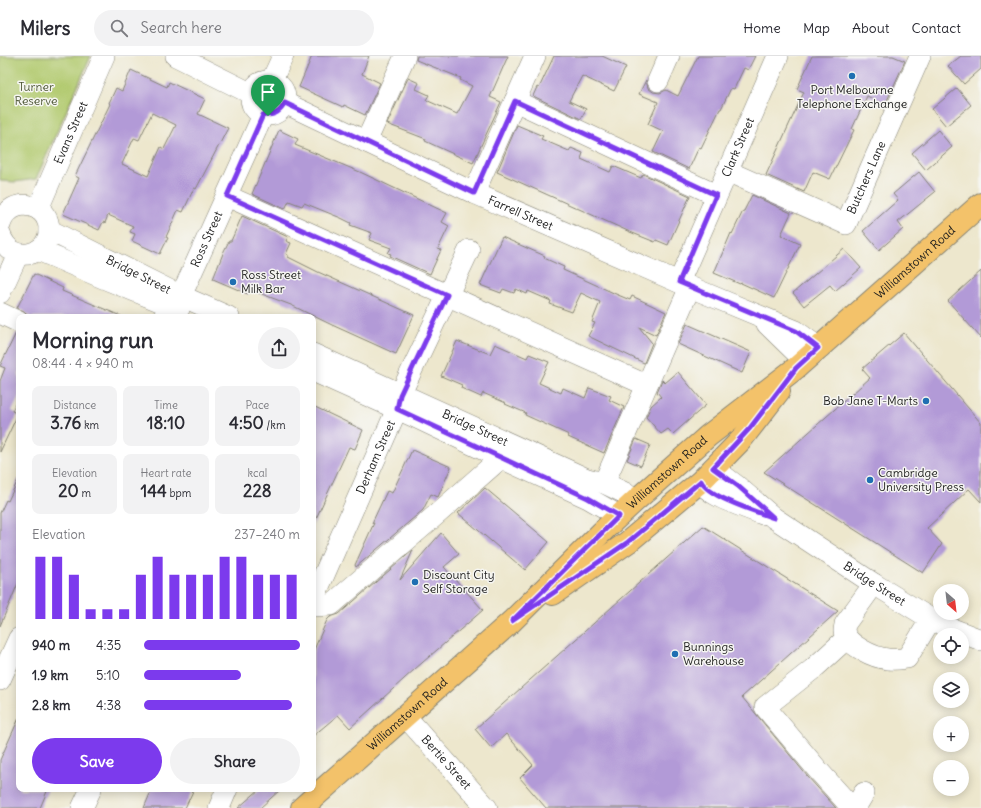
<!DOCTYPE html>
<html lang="en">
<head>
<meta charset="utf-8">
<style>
  body { margin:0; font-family:Delius,sans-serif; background:#f2f2f3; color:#2b2b33; height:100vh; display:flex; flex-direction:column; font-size:15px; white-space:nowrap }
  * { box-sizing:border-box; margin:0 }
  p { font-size:13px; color:#7c7c81 }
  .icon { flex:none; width:22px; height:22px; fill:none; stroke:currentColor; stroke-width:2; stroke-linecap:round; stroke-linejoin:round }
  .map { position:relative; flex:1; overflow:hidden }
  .panel { position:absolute; left:16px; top:258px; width:300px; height:478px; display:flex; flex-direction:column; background:#fff; border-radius:8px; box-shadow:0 2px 10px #0003 }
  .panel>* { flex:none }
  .needle { width:26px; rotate:152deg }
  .buttons { position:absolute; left:933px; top:528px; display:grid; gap:8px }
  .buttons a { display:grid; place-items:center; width:36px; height:36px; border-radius:50%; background:#fff; box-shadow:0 2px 10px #0003; font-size:20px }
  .pin { position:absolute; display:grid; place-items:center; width:34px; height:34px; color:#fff; margin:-41px -17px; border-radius:50% 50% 50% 0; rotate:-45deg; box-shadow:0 0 4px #0007 }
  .pin .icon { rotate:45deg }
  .round { display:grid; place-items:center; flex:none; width:42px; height:42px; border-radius:21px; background:#f2f2f3 }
  .headline { display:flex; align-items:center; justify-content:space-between; height:68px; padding:0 16px }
  h1 { font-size:22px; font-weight:700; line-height:30px }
  .figures { display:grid; grid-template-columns:repeat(3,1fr); gap:6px; height:68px; padding:4px 16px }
  .figures div { display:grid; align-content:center; border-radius:8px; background:#f2f2f3; text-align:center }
  .figures b { font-size:17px; font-weight:700 }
  .figures small { font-size:11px; font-weight:400 }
  .figures p { font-size:11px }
  .chart { height:112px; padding:8px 16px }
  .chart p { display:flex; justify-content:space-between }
  .chart svg { width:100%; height:72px; margin-top:4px; stroke:#7c3aed; stroke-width:6 }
  .button { display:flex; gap:8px; margin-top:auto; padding:8px 16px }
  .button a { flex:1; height:46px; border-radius:24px; background:#7c3aed; color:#fff; font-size:16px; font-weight:700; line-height:46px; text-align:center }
  .button a+a { background:#f2f2f3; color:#2b2b33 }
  ul { padding:0 16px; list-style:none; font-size:13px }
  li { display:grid; grid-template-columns:64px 48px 1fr; align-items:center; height:30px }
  li i { height:10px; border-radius:5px; background:#7c3aed }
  header { display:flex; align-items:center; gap:24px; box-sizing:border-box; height:56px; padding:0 20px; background:#fff; border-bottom:1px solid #e1e1e2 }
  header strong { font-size:19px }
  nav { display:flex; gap:22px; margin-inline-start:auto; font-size:14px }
  .search { width:280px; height:36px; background:#f2f2f3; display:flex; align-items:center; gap:10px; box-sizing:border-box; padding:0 14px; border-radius:22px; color:#7c7c81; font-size:15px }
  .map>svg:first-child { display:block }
  .green { fill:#b2ca6f; stroke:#677346 }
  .building { fill:#b29ad7; fill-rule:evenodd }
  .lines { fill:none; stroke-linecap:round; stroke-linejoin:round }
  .minor-casing { stroke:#848274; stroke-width:22 }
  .major-casing { stroke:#848274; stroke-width:24 }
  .minor { stroke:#fff; stroke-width:21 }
  .major { stroke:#f3c26a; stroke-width:22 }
  .route-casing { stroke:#fff; stroke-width:8 }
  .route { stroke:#7c3aed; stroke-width:5 }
  .poi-dot { fill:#1f6fb2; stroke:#f6f6f2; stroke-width:1.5 }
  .labels { text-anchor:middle; stroke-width:3; stroke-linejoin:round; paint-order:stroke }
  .park-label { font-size:12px; fill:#505939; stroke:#f6f6f2 }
  .poi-label { font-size:12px; fill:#1c1c1c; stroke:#f6f6f2; text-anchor:start }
  .street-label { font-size:12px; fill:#1c1c1c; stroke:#f6f6f2 }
</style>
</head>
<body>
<header>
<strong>Milers</strong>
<div class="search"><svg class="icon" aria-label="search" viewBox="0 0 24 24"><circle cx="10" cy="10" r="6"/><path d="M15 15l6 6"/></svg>Search here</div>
<nav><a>Home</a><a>Map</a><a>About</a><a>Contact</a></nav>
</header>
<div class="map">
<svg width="981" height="752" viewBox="0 0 981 752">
  <rect width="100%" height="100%" fill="#f6f6f2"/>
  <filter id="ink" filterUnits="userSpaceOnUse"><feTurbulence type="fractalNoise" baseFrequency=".025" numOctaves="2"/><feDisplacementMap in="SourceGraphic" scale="8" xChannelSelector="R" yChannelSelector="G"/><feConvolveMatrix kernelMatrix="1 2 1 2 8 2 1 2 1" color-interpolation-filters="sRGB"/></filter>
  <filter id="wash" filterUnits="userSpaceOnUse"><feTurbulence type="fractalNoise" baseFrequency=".012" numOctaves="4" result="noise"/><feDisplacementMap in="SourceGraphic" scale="16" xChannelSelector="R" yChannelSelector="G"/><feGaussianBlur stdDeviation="0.9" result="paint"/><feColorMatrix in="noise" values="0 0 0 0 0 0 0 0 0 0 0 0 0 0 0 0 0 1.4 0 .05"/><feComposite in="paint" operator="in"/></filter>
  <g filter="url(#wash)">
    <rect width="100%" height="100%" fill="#ede7cd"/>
    <path class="green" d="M0,0H91L36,123L15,126L0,125Z"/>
    <g id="blocks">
      <g class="building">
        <path d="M312,0H369L362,18L380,27L365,59L344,49L343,51L299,31Z"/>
        <path d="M417,0H508L490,41L501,46L473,107L425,85L426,83L387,68L408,22L419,27L416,33L429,39L426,44L457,58L472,30L460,24L461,22L416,4Z"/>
        <path d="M554,0H602L626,11L614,35L582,20L569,45L586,53L581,63L533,40L537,31L539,32Z"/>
        <path d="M698,0H755L748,14L744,12L734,33L731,32L721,53H720L701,92L699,91L689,113L653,96L663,75L648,68L658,46L639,38L646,24L648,32L653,36L660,37L666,34L678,40Z"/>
        <path d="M812,0H893L905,5L885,49L867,40L852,73L854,74L849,84L830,123L813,116L804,136L766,119L804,36L797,33Z"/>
        <path d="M961,0H981V13L964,28L948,10Z"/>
        <path d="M131,14L167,31L169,26L205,43L198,58L228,72L196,133L194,132L183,156L178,154L166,181L168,182L160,198L132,185L135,178L130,176L133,170L108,159L105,167L103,166L99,174L63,158L79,122L75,120L110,48L109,47L116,32L122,35ZM152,57L176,69L164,93L161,91L148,120L122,108L134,82L139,84Z"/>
        <path d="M957,32L971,49L946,70L932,53Z"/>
        <path d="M517,69L543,80L541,83L569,95L571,92L583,97L581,103L610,116L613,110L641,122L643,118L690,140L668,189L656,184L655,186L630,176L497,116Z"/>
        <path d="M279,74L298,83L295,89L360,116L447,157L442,166L449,170L438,193L441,194L430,218L390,200L391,198L388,197L391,192L369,184L372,177L350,169L351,167L341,162L304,147L302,150L289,145L285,153L252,138Z"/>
        <path d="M938,74L952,91L926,114L912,97Z"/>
        <path d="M919,116L935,136L898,166L903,173L879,194L863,175L898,144L893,138Z"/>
        <path d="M752,139L791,157L781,179L800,188L774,242L741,227L740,228L714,217L731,177L732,178L743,155H744Z"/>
        <path d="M242,160L288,181L286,185L291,187L286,198L288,199V201L318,216L414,259L396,298L332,269L291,249L251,234L248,238L213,223L224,195L229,185H231Z"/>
        <path d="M502,181L545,200L544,202L564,211L563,214L618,239L630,244L632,240L666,256L656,279L639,271L652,287L644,307L588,280L595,267L592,266L600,246L581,237L572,256L550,248L551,245L528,235L527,238L516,233L514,237L503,233L501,237L480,229Z"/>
        <path d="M844,193L861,212L835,235L830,229L804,250L793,237Z"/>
        <path d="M981,215V282L948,245Z"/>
        <path d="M34,218L63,232L62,235L123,261H30L24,255L17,252Z"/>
        <path d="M687,268L751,296L742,317L678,288Z"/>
        <path d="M16,277L19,278V340L12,355L18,358L0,396V325L5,312L0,310Z"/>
        <path d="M904,277L981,367V446L969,433L927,472L942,488L923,517L764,416L870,322L862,313Z"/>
        <path d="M457,285L490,298L495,288L527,302L529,298L549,306L539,327L561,337L563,332L585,342L589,332L611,340L609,344L624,351L604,397L568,381L569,379L525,359L526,357L505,348L506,347L483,337L481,341L461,332L462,329L441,320Z"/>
        <path d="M678,316L706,349L673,378L668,373L661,378L646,361L651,350L661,341L657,336L662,324L665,327Z"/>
        <path d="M313,350L363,374L355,393L349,391L313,469Z"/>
        <path d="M636,383L650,389L641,410L627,404Z"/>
        <path d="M412,394L451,411L438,441L431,438L423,454L356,511L355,509L374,467H372L387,435L392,437Z"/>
        <path d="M19,422V525L0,570V457L6,444L8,445Z"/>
        <path d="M485,432L549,486L525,514L458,457Z"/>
        <path d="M703,470L838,555L742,641L808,721L836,752H546L520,722L533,709L506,678L491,692L475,673Z"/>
        <path d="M441,477L459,498L444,511L483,554L415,613L350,672L338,659L313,680V596L327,564L330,561L339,558L413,494L400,524Z"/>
        <path d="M19,662V733H48L40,752H0V704Z"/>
        <path d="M152,733H194L185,752H144Z"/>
        <path d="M260,733H281L260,752H238Z"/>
      </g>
    </g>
  </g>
  <g filter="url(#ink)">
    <use href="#blocks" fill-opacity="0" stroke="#848274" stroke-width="1"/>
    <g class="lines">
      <g class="minor-casing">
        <g id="minor">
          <path d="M176,0L252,38"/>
          <circle cx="268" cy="42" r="17"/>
          <path d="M658,25L669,0"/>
          <path d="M271,26L283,0"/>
          <path d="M515,45L716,139"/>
          <path id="s1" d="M285,47L474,137L690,231L796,275L819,292"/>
          <path d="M366,86L405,0"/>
          <path id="s2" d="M727,115L846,168L920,0"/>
          <path d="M474,137L535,0"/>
          <path d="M227,140L646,329"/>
          <path id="s3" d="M38,153L104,0"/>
          <path d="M0,169C2,163 4,159 8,156C21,143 43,150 48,166C57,197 12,214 0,178"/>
          <path id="s4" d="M49,174L179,239L229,261"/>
          <path d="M38,194L103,222L179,253"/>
          <path id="s5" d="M679,226L778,0"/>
          <path d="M0,237L18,198"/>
          <path d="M0,257L19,266"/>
          <path id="s6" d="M164,261L186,229L263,59"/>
          <path d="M767,268L804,304"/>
          <path id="s7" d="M313,298L587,423L604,427L625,437L635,445"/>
          <path d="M313,315L417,362L501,402L588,442L619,460"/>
          <path id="s8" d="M713,412L737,430L774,462L874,528L931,563L950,572L981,584"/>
          <path d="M701,425C708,441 746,451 762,458"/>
          <path d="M604,427L690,231"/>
          <path d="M874,528L845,568C845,570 844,572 844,575C846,589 875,602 888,603C894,604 901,603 907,602L931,563"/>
          <path id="s9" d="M313,544L397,353L400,339L469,194"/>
          <path d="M313,550L331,549L436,459L510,394"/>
          <path d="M847,582L813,613L765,651L817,713L852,752"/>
          <path d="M0,624L19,582"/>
          <path id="s10" d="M405,660L487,752"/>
          <path d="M82,752L91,733"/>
          <path d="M219,752L227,733"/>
          <path d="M855,752L864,737"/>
        </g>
      </g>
      <g class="major-casing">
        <g id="major">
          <path d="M553,538L628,486L701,425L741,384L779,335"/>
          <path id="s11" d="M302,752L512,565L608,470L635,445L708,380L796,312L981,148"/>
        </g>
      </g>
      <use href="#minor" class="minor"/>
      <use href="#major" class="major"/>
    </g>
  </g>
  <g class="lines" filter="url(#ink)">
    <g class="route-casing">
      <path id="route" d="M515,45L716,139L679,226L796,275L818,292L796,312L750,372L713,412L738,430L774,462C757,456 708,441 701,425L628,486L512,565L619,460L588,442L397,353L400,339L447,239L227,140L263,59C273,60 280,57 285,47L474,137Z"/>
    </g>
    <use href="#route" class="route"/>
  </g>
  <g class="poi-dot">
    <circle cx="852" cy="20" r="4"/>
    <circle cx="233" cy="226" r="4"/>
    <circle cx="926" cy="345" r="4"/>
    <circle cx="870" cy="424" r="4"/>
    <circle cx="415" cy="526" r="4"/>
    <circle cx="675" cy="598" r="4"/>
  </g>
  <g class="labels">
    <g class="park-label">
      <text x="36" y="35">Turner<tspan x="36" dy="14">Reserve</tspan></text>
    </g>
    <g class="poi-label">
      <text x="852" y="38" text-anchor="middle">Port Melbourne<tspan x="852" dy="14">Telephone Exchange</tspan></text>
      <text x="241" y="223">Ross Street<tspan x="241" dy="14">Milk Bar</tspan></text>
      <text x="918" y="349" text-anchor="end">Bob Jane T-Marts</text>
      <text x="878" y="421">Cambridge<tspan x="878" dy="14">University Press</tspan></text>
      <text x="423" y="523">Discount City<tspan x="423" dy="14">Self Storage</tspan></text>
      <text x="683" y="595">Bunnings<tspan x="683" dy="14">Warehouse</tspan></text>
    </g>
    <g class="street-label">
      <text dy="4" stroke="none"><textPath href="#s3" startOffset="83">Evans Street</textPath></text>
      <text dy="4" stroke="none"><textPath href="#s5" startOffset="147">Clark Street</textPath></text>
      <text dy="4" stroke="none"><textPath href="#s2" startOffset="181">Butchers Lane</textPath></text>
      <text dy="4" stroke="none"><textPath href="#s1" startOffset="260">Farrell Street</textPath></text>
      <text dy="4" stroke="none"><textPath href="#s6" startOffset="89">Ross Street</textPath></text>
      <text dy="4" stroke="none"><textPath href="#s11" startOffset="821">Williamstown Road</textPath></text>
      <text dy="4" stroke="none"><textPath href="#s4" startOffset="100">Bridge Street</textPath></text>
      <text dy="4" stroke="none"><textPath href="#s7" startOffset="178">Bridge Street</textPath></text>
      <text dy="4" stroke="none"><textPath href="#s9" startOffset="156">Derham Street</textPath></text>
      <text dy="4" stroke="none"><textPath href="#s11" startOffset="496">Williamstown Road</textPath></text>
      <text dy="4" stroke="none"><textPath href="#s8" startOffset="199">Bridge Street</textPath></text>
      <text dy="4" stroke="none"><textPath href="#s11" startOffset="141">Williamstown Road</textPath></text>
      <text dy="4" stroke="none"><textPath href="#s10" startOffset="62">Bertie Street</textPath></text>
    </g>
  </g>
</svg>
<div class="buttons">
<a><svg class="needle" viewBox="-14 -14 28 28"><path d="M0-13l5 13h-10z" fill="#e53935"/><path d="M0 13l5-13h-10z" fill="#7c7c81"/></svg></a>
<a><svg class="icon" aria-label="locate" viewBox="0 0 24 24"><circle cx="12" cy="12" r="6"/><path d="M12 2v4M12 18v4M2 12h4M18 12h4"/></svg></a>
<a><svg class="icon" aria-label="layers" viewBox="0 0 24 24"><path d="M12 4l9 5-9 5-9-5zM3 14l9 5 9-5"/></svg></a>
<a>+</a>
<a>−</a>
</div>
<div class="pin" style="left:268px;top:60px;background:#1e9e55"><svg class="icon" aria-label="arrive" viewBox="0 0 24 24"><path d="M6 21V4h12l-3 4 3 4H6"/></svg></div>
<section class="panel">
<div class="headline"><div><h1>Morning run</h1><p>08:44 · 4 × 940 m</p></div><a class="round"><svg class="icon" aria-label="share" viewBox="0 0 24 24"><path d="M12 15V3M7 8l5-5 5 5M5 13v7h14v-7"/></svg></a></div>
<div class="figures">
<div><p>Distance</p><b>3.76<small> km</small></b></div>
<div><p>Time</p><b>18:10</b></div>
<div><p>Pace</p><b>4:50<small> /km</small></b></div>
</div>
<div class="figures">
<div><p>Elevation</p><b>20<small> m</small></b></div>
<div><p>Heart rate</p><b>144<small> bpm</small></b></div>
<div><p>kcal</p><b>228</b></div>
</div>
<div class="chart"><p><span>Elevation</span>237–240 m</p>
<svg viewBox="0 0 160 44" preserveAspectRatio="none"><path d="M5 44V6M15 44V6M25 44V17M35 44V38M45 44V38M55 44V38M65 44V17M75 44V6M85 44V17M95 44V17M105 44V17M115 44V6M125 44V6M135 44V17M145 44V17M155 44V17"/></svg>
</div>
<ul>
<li><b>940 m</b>4:35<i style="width:100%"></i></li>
<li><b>1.9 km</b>5:10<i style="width:62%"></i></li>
<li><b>2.8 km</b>4:38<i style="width:95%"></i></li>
</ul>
<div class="button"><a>Save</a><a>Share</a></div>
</section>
</div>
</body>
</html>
